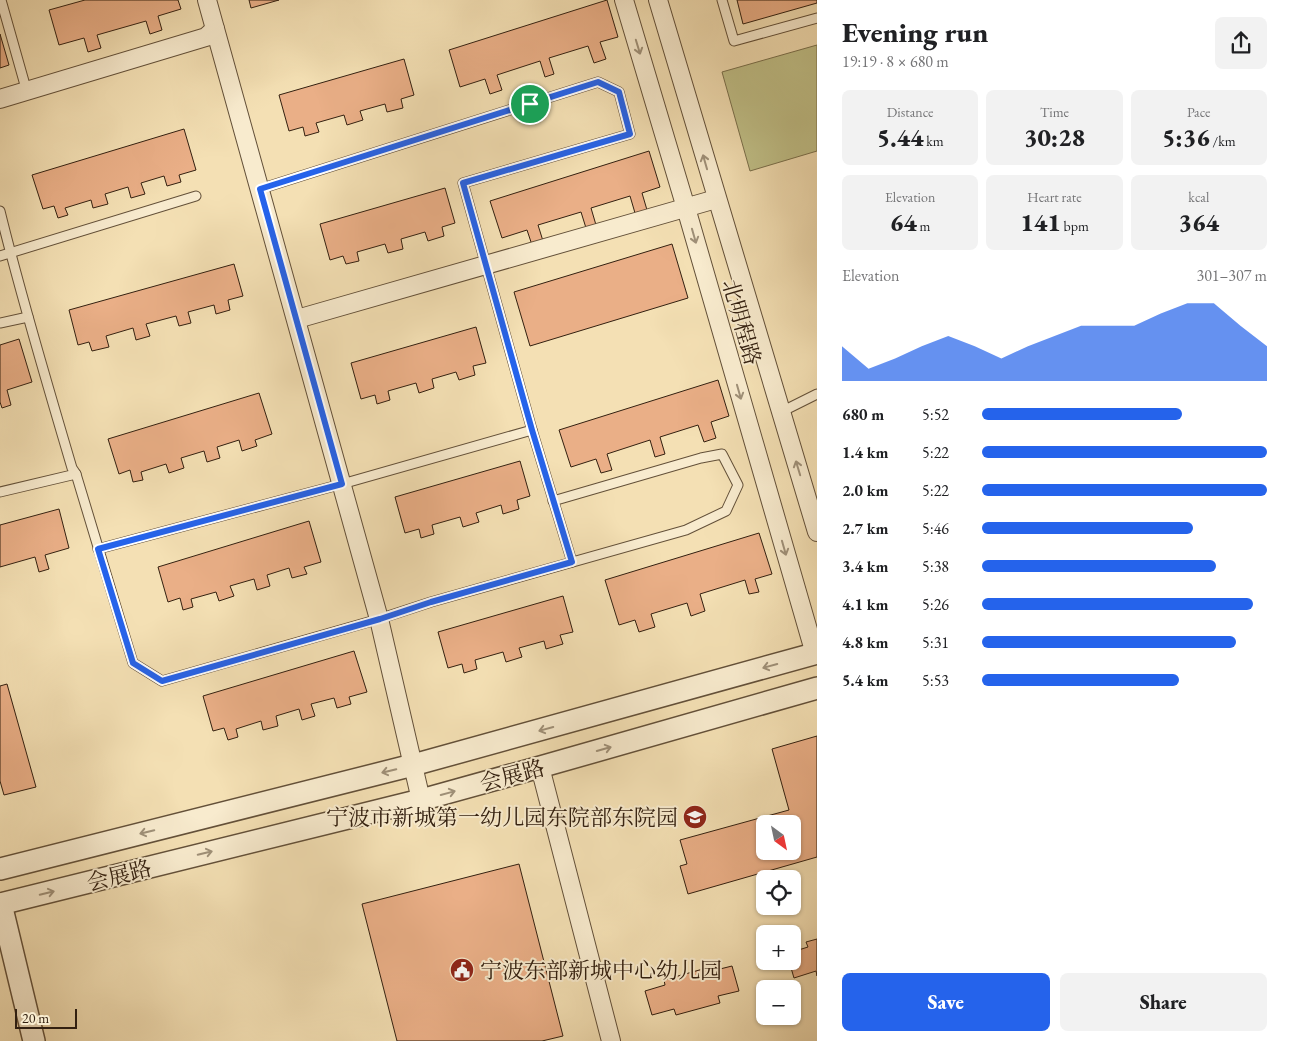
<!DOCTYPE html>
<html lang="en">
<head>
<meta charset="utf-8">
<style>
  body { margin:0; font-family:"EB Garamond","Noto Serif SC",serif; background:#f2f2f2; color:#202124; height:100vh; display:flex; flex-direction:column; font-size:19px; white-space:nowrap }
  * { box-sizing:border-box; margin:0 }
  p { font-size:16px; color:#757577 }
  .icon { flex:none; width:28px; height:28px; fill:none; stroke:currentColor; stroke-width:2; stroke-linecap:round; stroke-linejoin:round }
  .map { position:relative; flex:1; overflow:hidden }
  .panel { display:flex; flex-direction:column; background:#fff; width:475px }
  .panel>* { flex:none }
  .needle { width:32px; rotate:147deg }
  .fabs { position:absolute; left:756px; top:815px; display:grid; gap:10px }
  .fabs a { display:grid; place-items:center; width:45px; height:45px; border-radius:8px; background:#fff; box-shadow:0 1px 4px #0004; font-size:25px }
  .scale { position:absolute; left:15px; bottom:12px; width:62px; box-sizing:border-box; padding-left:5px; border:2px solid #332010; border-top:0; font-size:14px; line-height:18px; white-space:nowrap; color:#332010; -webkit-text-stroke:4px #f8ebce; paint-order:stroke }
  .pin { position:absolute; display:grid; place-items:center; width:42px; height:42px; color:#fff; margin:-21px; border:2px solid #fff; border-radius:50%; box-shadow:0 1px 5px #0007 }
  .round { display:grid; place-items:center; flex:none; width:52px; height:52px; border-radius:8px; background:#f2f2f2 }
  .headline { display:flex; align-items:center; justify-content:space-between; height:85px; padding:0 25px }
  h1 { font-size:28px; font-weight:800; line-height:38px }
  .stats { display:grid; grid-template-columns:repeat(3,1fr); gap:8px; height:85px; padding:5px 25px }
  .stats div { display:grid; align-content:center; border-radius:8px; background:#f2f2f2; text-align:center }
  .stats b { font-size:25px; font-weight:800 }
  .stats small { font-size:14px; font-weight:400 }
  .stats p { font-size:14px }
  .chart { height:140px; padding:10px 25px }
  .chart p { display:flex; justify-content:space-between }
  .chart svg { width:100%; height:90px; margin-top:5px; fill:#2563eb; opacity:.7 }
  .primary-button { display:flex; gap:10px; margin-top:auto; padding:10px 25px }
  .primary-button a { flex:1; height:58px; border-radius:8px; background:#2563eb; color:#fff; font-size:20px; font-weight:800; line-height:58px; text-align:center }
  .primary-button a+a { background:#f2f2f2; color:#202124 }
  ul { padding:0 25px; list-style:none; font-size:16px }
  li { display:grid; grid-template-columns:80px 60px 1fr; align-items:center; height:38px }
  li i { height:12px; border-radius:6px; background:#2563eb }
  main { display:flex; flex:1; min-height:0 }
  .map>svg:first-child { display:block }
  .green { fill:#c1c189; stroke:#7a704c }
  .building { fill:#eaaf87; stroke:#332010; fill-rule:evenodd }
  .lines { fill:none; stroke-linecap:round; stroke-linejoin:round }
  .service-casing { stroke:#635039; stroke-width:11 }
  .minor-casing { stroke:#635039; stroke-width:20 }
  .tertiary-casing { stroke:#635039; stroke-width:24 }
  .service { stroke:#f8ebce; stroke-width:9 }
  .minor { stroke:#f8ebce; stroke-width:18 }
  .tertiary { stroke:#f8ebce; stroke-width:21 }
  .oneway { stroke:#9f9078 }
  .route-casing { stroke:#fff; stroke-width:10 }
  .route { stroke:#2563eb; stroke-width:6 }
  .labels { text-anchor:middle; stroke-width:4; stroke-linejoin:round; paint-order:stroke }
  .street-label { font-size:22px; fill:#332010; stroke:#f8ebce }
  .poi-label { font-size:22px; fill:#332010; stroke:#f8ebce; text-anchor:end }
</style>
</head>
<body>
<main>
<div class="map">
<svg width="817" height="1041" viewBox="0 0 817 1041">
  <rect width="100%" height="100%" fill="#f4e0b4"/>
  <filter id="stains"><feTurbulence type="fractalNoise" baseFrequency=".004" numOctaves="4"/><feColorMatrix values="0 0 0 0 .2 0 0 0 0 .09 0 0 0 0 .02 0 0 0 .5 -.17"/></filter>
  <radialGradient id="worn" r=".72"><stop offset=".6" stop-color="#630" stop-opacity="0"/><stop offset="1" stop-color="#630" stop-opacity=".3"/></radialGradient>
  <path class="green" d="M817,45V151L750,171L722,72Z"/>
  <g class="building">
    <path d="M85,0H178L181,9L158,16L162,30L150,34L146,21L97,35L101,48L88,52L84,38L59,45L49,10Z"/>
    <path d="M249,0H279L251,8Z"/>
    <path d="M607,0L618,37L600,42L606,59L594,63L588,46L549,58L554,74L545,77L540,61L497,75L502,90L490,94L485,79L460,87L449,50Z"/>
    <path d="M737,0H817V3L743,24Z"/>
    <path d="M0,34L9,65L0,68Z"/>
    <path d="M404,59L414,95L401,99L403,108L387,112L385,104L360,111L363,120L347,125L344,115L316,123L319,132L305,136L303,127L289,131L279,95Z"/>
    <path d="M184,129L196,170L179,175L181,182L167,186L164,176L141,183L145,194L131,198L128,187L105,194L108,204L93,208L91,200L65,208L68,215L58,218L54,206L43,209L32,175Z"/>
    <path d="M649,151L660,187L642,193L647,210L635,213L630,196L591,208L596,225L586,228L581,212L538,225L543,241L532,245L527,230L502,238L490,201Z"/>
    <path d="M445,188L455,223L442,227L444,236L428,241L425,232L401,239L403,249L388,253L385,244L357,252L359,261L346,264L343,256L330,260L320,224Z"/>
    <path d="M672,244L688,298L530,346L514,292Z"/>
    <path d="M234,264L243,296L228,300L230,310L216,314L214,305L188,312L191,323L179,326L176,316L146,324L150,336L136,340L133,328L106,336L109,347L92,351L89,342L78,345L69,310Z"/>
    <path d="M476,327L486,363L473,366L475,375L459,380L456,372L432,379L434,388L419,393L416,383L388,391L390,400L377,404L375,395L361,399L351,363Z"/>
    <path d="M19,339L32,382L7,390L11,405L2,408L0,402V345Z"/>
    <path d="M718,380L729,416L711,422L716,438L704,442L698,425L660,437L665,454L655,457L650,440L607,454L612,470L601,473L596,459L571,467L559,430Z"/>
    <path d="M259,393L272,434L255,440L257,446L242,451L239,440L217,447L220,458L207,462L204,451L181,458L184,468L169,473L166,464L141,472L143,480L133,482L130,470L119,474L108,439Z"/>
    <path d="M520,461L530,496L517,500L519,509L503,514L501,505L476,513L479,522L463,527L460,517L432,525L434,534L421,538L419,529L405,533L395,497Z"/>
    <path d="M59,509L69,548L45,555L49,569L39,572L35,557L0,567V525Z"/>
    <path d="M309,521L321,562L304,567L307,574L292,578L289,568L267,575L270,586L257,590L254,579L230,586L234,596L219,601L216,592L191,599L193,607L183,610L180,598L168,602L158,567Z"/>
    <path d="M759,533L772,574L755,579L759,592L749,594L745,580L700,594L705,611L691,616L687,603L651,614L655,627L639,632L635,620L619,625L605,580Z"/>
    <path d="M563,596L573,632L560,635L563,644L546,649L544,641L519,648L522,657L506,662L503,652L475,660L477,669L464,673L462,664L448,668L438,632Z"/>
    <path d="M354,651L367,692L349,697L351,704L337,708L334,698L311,704L315,716L302,720L299,709L276,716L278,726L263,730L261,721L236,729L238,737L228,740L224,728L213,731L203,696Z"/>
    <path d="M7,684L36,787L4,795L0,781V686Z"/>
    <path d="M817,736V857L688,894L680,866L687,864L680,840L789,810L772,749ZM765,824H792V851H765Z"/>
    <path d="M519,864L563,1036L542,1041H397L362,904Z"/>
    <path d="M817,939V976L816,971L794,978L789,961H792V952L808,947L806,942Z"/>
    <path d="M732,966L739,991L718,996L720,1003L676,1015L674,1009L652,1015L645,991L665,985L664,980L710,967L712,971Z"/>
  </g>
  <g class="lines">
    <g class="service-casing">
      <g id="service">
        <path d="M1,0L27,92"/>
        <path d="M722,0L734,41L817,18"/>
        <path d="M260,189L598,82L619,92L630,134L463,183L532,430L572,562"/>
        <path d="M0,211C21,297 47,383 72,468L76,474L133,663L162,681L379,619L431,602L686,530L726,511L738,485L722,454L701,458L553,501"/>
        <path d="M0,256L196,196"/>
        <path d="M0,323L28,317"/>
        <path d="M781,412L817,394"/>
        <path d="M0,492L76,474"/>
        <path d="M98,549L342,484L532,430"/>
      </g>
    </g>
    <g class="minor-casing">
      <g id="minor">
        <path d="M207,0L379,619L421,800"/>
        <path d="M624,0L686,208L815,654L817,655"/>
        <path d="M658,0L817,532"/>
        <path d="M0,99L206,37L215,29"/>
        <path d="M297,319L716,199"/>
        <path d="M540,767L611,1041"/>
      </g>
    </g>
    <g class="tertiary-casing">
      <g id="tertiary">
        <path d="M0,869L413,765L817,653"/>
        <path d="M0,904L421,800L540,767L817,688"/>
        <path d="M1,904L34,1041"/>
      </g>
    </g>
    <use href="#service" class="service"/>
    <use href="#minor" class="minor"/>
    <use href="#tertiary" class="tertiary"/>
  </g>
  <defs><path id="oneway-shaft" d="M-6 0H5M1.5-3L5.5 0L1.5 3" fill="none" stroke-width="1.6" stroke-linecap="round" stroke-linejoin="round" transform="scale(1.25)"/></defs>
  <g class="oneway">
    <use href="#oneway-shaft" transform="translate(638 47) rotate(73)"/>
    <use href="#oneway-shaft" transform="translate(705 162) rotate(-106)"/>
    <use href="#oneway-shaft" transform="translate(694 236) rotate(74)"/>
    <use href="#oneway-shaft" transform="translate(739 392) rotate(74)"/>
    <use href="#oneway-shaft" transform="translate(798 468) rotate(-107)"/>
    <use href="#oneway-shaft" transform="translate(784 548) rotate(74)"/>
    <use href="#oneway-shaft" transform="translate(770 666) rotate(165)"/>
    <use href="#oneway-shaft" transform="translate(546 729) rotate(165)"/>
    <use href="#oneway-shaft" transform="translate(604 749) rotate(-16)"/>
    <use href="#oneway-shaft" transform="translate(389 771) rotate(166)"/>
    <use href="#oneway-shaft" transform="translate(448 793) rotate(-15)"/>
    <use href="#oneway-shaft" transform="translate(147 832) rotate(166)"/>
    <use href="#oneway-shaft" transform="translate(205 853) rotate(-14)"/>
    <use href="#oneway-shaft" transform="translate(47 893) rotate(-14)"/>
  </g>
  <g class="lines">
    <g class="route-casing">
      <path id="route" d="M598,82L619,92L630,134L463,183L532,430L572,562L431,602L380,619L162,681L133,663L98,549L342,484L260,189Z"/>
    </g>
    <use href="#route" class="route"/>
  </g>
  <defs>
    <g id="school-disc" transform="scale(1.25)"><circle r="9.5" fill="#8f2418" stroke="#f8ebce"/><path d="M0-5L7-2L0 1L-7-2ZM-4 1L0 2.5L4 1V4Q0 6-4 4Z" fill="#fff"/></g>
    <g id="civic-disc" transform="scale(1.25)"><circle r="9.5" fill="#8f2418" stroke="#f8ebce"/><path d="M-.6-6.5H3V-4.5H.6V-3L4-1V1h2V6H-6V1h2V-1L-.6-3ZM-1.2 2.5V6h2.4V2.5Z" fill="#fff"/></g>
  </defs>
  <g fill-rule="evenodd">
    <use href="#school-disc" x="695" y="817"/>
    <use href="#civic-disc" x="462" y="970"/>
  </g>
  <g class="labels">
    <g class="street-label">
      <text transform="translate(742 322) rotate(74)" y="8">北明程路</text>
      <text transform="translate(512 775) rotate(-15)" y="8">会展路</text>
      <text transform="translate(119 875) rotate(-14)" y="8">会展路</text>
    </g>
    <g class="poi-label">
      <text x="678" y="825">宁波市新城第一幼儿园东院部东院园</text>
      <text x="480" y="978" text-anchor="start">宁波东部新城中心幼儿园</text>
    </g>
  </g>
  <rect width="100%" height="100%" filter="url(#stains)"/>
  <rect width="100%" height="100%" fill="url(#worn)"/>
</svg>
<div class="fabs">
<a><svg class="needle" viewBox="-14 -14 28 28"><path d="M0-13l5 13h-10z" fill="#e53935"/><path d="M0 13l5-13h-10z" fill="#757577"/></svg></a>
<a><svg class="icon" aria-label="locate" viewBox="0 0 24 24"><circle cx="12" cy="12" r="6"/><path d="M12 2v4M12 18v4M2 12h4M18 12h4"/></svg></a>
<a>+</a>
<a>−</a>
</div>
<div class="scale">20 m</div>
<div class="pin" style="left:530px;top:104px;background:#1e9e55"><svg class="icon" aria-label="arrive" viewBox="0 0 24 24"><path d="M6 21V4h12l-3 4 3 4H6"/></svg></div>
</div>
<section class="panel">
<div class="headline"><div><h1>Evening run</h1><p>19:19 · 8 × 680 m</p></div><a class="round"><svg class="icon" aria-label="share" viewBox="0 0 24 24"><path d="M12 15V3M7 8l5-5 5 5M5 13v7h14v-7"/></svg></a></div>
<div class="stats">
<div><p>Distance</p><b>5.44<small> km</small></b></div>
<div><p>Time</p><b>30:28</b></div>
<div><p>Pace</p><b>5:36<small> /km</small></b></div>
</div>
<div class="stats">
<div><p>Elevation</p><b>64<small> m</small></b></div>
<div><p>Heart rate</p><b>141<small> bpm</small></b></div>
<div><p>kcal</p><b>364</b></div>
</div>
<div class="chart"><p><span>Elevation</span>301–307 m</p>
<svg viewBox="0 0 160 44" preserveAspectRatio="none"><path d="M0 44V27L10 38L20 33L30 27L40 22L50 27L60 33L70 27L80 22L90 17L100 17L110 17L120 11L130 6L140 6L150 17L160 27V44z"/></svg>
</div>
<ul>
<li><b>680 m</b>5:52<i style="width:70%"></i></li>
<li><b>1.4 km</b>5:22<i style="width:100%"></i></li>
<li><b>2.0 km</b>5:22<i style="width:100%"></i></li>
<li><b>2.7 km</b>5:46<i style="width:74%"></i></li>
<li><b>3.4 km</b>5:38<i style="width:82%"></i></li>
<li><b>4.1 km</b>5:26<i style="width:95%"></i></li>
<li><b>4.8 km</b>5:31<i style="width:89%"></i></li>
<li><b>5.4 km</b>5:53<i style="width:69%"></i></li>
</ul>
<div class="primary-button"><a>Save</a><a>Share</a></div>
</section>
</main>
</body>
</html>
